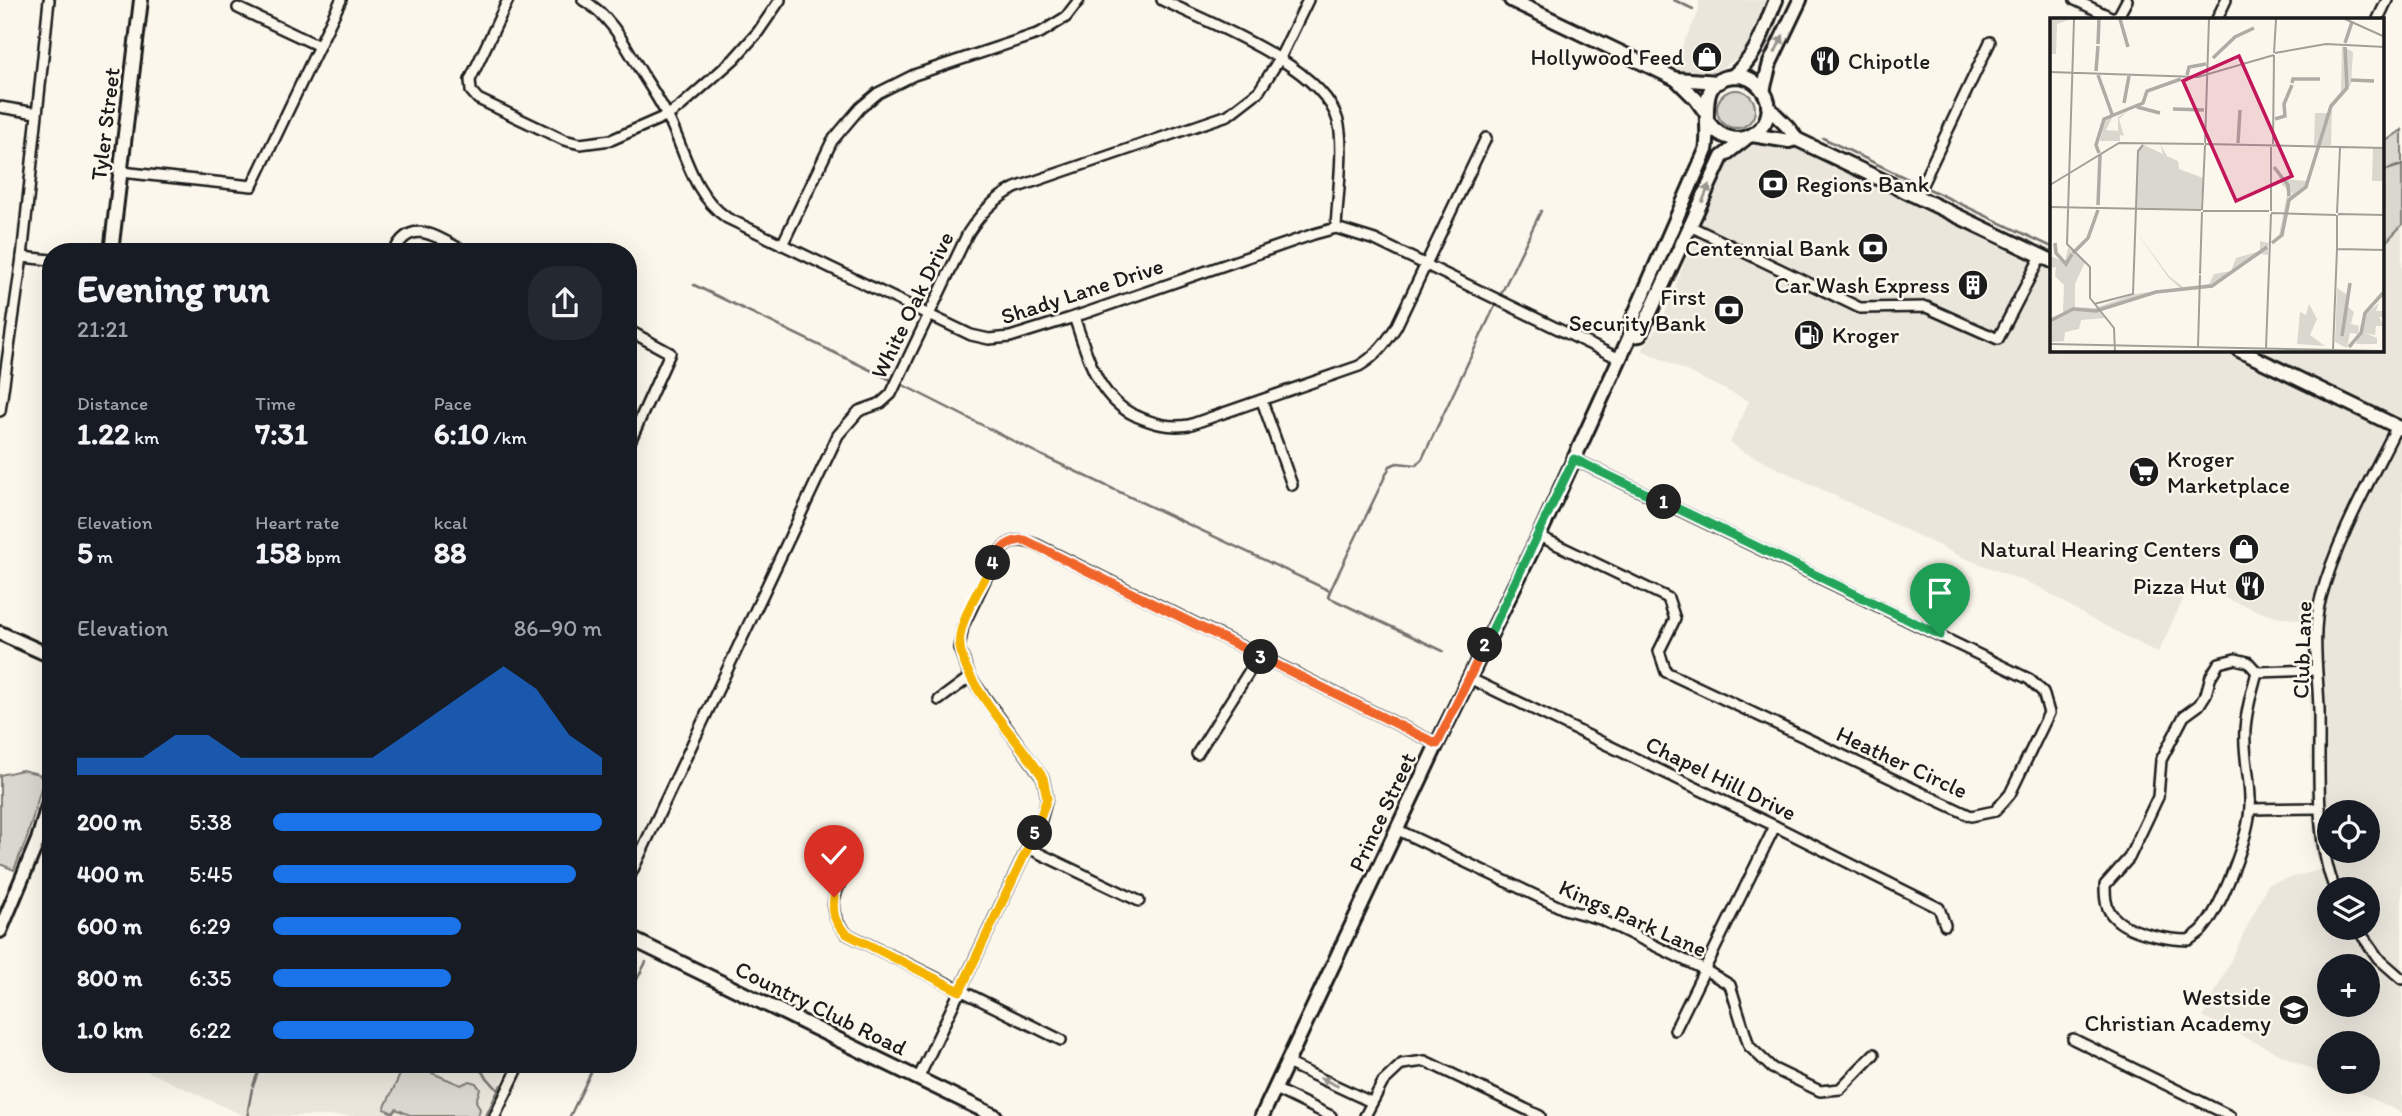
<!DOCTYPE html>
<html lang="en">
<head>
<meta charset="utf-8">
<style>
  body { margin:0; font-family:Itim,sans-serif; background:#242831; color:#f1f3f6; height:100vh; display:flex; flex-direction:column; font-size:26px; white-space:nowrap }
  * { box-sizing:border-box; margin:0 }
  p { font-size:23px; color:#9ea1a6 }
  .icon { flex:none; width:38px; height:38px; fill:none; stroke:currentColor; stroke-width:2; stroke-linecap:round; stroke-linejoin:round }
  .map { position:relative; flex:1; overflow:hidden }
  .details { position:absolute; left:42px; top:243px; width:595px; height:830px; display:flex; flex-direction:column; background:#171b24; border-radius:28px; box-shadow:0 7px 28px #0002 }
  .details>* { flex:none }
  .buttons { position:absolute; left:2317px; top:800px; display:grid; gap:14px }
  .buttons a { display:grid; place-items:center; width:63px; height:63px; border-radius:50%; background:#171b24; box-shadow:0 7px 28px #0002; font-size:35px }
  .pin { position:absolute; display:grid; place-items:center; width:60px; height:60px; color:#fff; margin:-72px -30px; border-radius:50% 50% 50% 0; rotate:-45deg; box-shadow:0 0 7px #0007 }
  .pin .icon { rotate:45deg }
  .km { position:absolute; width:35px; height:35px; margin:-18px; border-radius:50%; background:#222; color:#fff; font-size:19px; line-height:35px; text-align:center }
  .round { display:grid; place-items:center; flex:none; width:74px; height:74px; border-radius:28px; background:#242831 }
  .summary { display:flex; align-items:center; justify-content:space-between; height:119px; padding:0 35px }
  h1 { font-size:38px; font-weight:800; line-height:52px }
  .figures { display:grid; grid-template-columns:repeat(3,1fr); gap:10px; height:119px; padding:7px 35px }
  .figures div { display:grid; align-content:center }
  .figures b { font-size:30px; font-weight:800 }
  .figures small { font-size:19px; font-weight:400 }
  .figures p { font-size:19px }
  .chart { height:196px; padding:14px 35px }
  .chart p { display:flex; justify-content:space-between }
  .chart svg { width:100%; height:126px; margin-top:7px; fill:#1a73e8; opacity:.7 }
  ul { padding:0 35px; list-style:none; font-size:23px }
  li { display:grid; grid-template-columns:112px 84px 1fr; align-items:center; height:52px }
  li i { height:18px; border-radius:9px; background:#1a73e8 }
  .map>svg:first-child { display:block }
  .built { fill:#eae6dc; fill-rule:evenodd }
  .green { fill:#dad7ce; stroke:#7b7a75; stroke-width:2 }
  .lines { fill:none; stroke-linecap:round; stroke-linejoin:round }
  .stream { stroke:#74726e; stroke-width:2.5 }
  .street-casing { stroke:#1c1c1c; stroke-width:14 }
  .secondary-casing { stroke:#1c1c1c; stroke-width:18 }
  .street { stroke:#fbf7ec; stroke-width:9 }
  .secondary { stroke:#fbf7ec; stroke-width:12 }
  .oneway { fill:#97948e }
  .split-1-casing { stroke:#fff; stroke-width:14 }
  .split-2-casing { stroke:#fff; stroke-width:14 }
  .split-3-casing { stroke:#fff; stroke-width:14 }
  .split-4-casing { stroke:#fff; stroke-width:14 }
  .split-5-casing { stroke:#fff; stroke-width:14 }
  .split-6-casing { stroke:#fff; stroke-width:14 }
  .split-1 { stroke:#22a559; stroke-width:9 }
  .split-2 { stroke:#22a559; stroke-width:9 }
  .split-3 { stroke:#f0652b; stroke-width:9 }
  .split-4 { stroke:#f0652b; stroke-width:9 }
  .split-5 { stroke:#f5b400; stroke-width:9 }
  .split-6 { stroke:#f5b400; stroke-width:9 }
  .labels { text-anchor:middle; stroke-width:5; stroke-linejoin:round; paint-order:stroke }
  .poi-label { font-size:23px; fill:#1c1c1c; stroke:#fbf7ec; text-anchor:end }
  .street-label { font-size:23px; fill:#1c1c1c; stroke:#fbf7ec }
  .inset-river { fill:none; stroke:#afaca5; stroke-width:3.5 }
  .inset-road { fill:none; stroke:#a29f99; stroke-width:2 }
  .view { fill:#c2185b; fill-opacity:0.15; stroke:#c2185b; stroke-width:3.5 }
  .inset-edge { fill:none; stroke:#1c1c1c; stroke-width:3.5 }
</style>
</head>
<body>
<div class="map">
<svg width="2402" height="1116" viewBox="0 0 2402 1116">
  <rect width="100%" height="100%" fill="#fbf7ec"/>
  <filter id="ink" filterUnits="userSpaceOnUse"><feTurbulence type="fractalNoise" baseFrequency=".0143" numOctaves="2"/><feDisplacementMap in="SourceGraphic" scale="14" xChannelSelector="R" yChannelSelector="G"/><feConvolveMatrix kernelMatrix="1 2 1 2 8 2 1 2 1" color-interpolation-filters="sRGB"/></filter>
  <g filter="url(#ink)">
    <g class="built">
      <path d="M1699,0H1766L1745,49L1737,58L1718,70L1698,75L1672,67L1699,11Z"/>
      <path d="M1762,142H1775L1799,149L2052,270V350H2219L2402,438V1113L2337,1082H2368V1043H2329V1078L2203,1017L2268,884L2319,870L2314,846L2311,795L2308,622L2269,615L2190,585L2158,653L2088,617L2039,587L1962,557L1742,451L1730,442L1749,401L1642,350L1664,317L1692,242L1726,164L1737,154ZM2329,812H2368V850H2329ZM2329,889H2368V928H2329ZM2329,966H2368V1004H2329Z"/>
      <path d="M2402,226V420L2257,350H2383V247Z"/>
      <path d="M132,1064H510L485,1116H244Z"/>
    </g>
    <g class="green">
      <circle cx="1736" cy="109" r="19"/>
      <path d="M2402,130V225L2383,245V143Z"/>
      <path d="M22,770L39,774L43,781L27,838L14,870L0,864V775Z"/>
      <path d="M405,1064H437L432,1073L461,1085L469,1081L476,1083L480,1089L476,1101L480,1109L478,1116H412L396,1109L393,1113L384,1109Z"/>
    </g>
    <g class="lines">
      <g class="stream">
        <path d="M1674,0L1693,9"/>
        <path d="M1823,138L1914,182"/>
        <path d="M2383,171L2402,165"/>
        <path d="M1929,189L2052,247"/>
        <path d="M694,285L891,380"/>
        <path d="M1501,294L1541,211"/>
        <path d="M903,385L1043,456L1330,591L1328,597L1443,651"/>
        <path d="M1330,591L1390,466L1397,463L1416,465L1422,459L1495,306"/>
        <path d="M628,997L646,962"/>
        <path d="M475,1064L498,1090"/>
        <path d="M253,1086L261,1064"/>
        <path d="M249,1116L248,1110L252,1089"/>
        <path d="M486,1116L501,1085"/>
        <path d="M570,1116L595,1064"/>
      </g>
      <g class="street-casing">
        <g id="street">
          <path d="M508,0L470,80L471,91L478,99L564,140L580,144L611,140L668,115L681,106L734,59L758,32L780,0"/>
          <path d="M583,0C612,16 627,49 643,75C652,89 661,103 668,117C686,153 692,194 727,218L971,335L989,339L1010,337L1074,317L1314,234L1336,228L1375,240L1620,359"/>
          <path d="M1162,0C1210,23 1323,66 1338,121C1345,145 1337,201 1336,228"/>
          <path d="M2075,0L2113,18L2119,15L2127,0"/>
          <path d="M238,8L319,46"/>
          <path d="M2217,19L2226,0"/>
          <path d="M2378,19L2387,0"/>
          <path d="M0,107L36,113"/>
          <path d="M121,172L252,186L341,0"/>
          <path d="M1916,197L1990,42"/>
          <path d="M1692,227L1860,308L1926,307L1998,339L2041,256"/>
          <path d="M782,245L832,141L860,108L878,93L914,75L1040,33L1066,17L1079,0"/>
          <path d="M394,252C411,215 439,239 466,252"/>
          <path d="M22,257L51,260"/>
          <path d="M1074,317C1088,356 1096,397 1136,416C1155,424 1169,428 1189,425L1359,366C1376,356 1385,344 1396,327L1486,138"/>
          <path d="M628,330L670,353L628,446"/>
          <path d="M1262,401L1292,485"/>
          <path d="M0,411L22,257L49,0"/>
          <path d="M1539,536L1668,598L1675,619L1659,651L1666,672L1971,816L1995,811L2010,794L2049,713L2043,692L2029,679L1574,459"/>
          <path d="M2235,659L2248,662L2257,672C2252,691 2246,710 2245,730C2243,755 2251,780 2250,805C2250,834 2221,909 2202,930C2198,934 2193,937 2189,940C2169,940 2128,933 2114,917C2105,908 2105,896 2105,885L2129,858L2158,797L2161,760L2184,716L2199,705L2206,694L2211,676L2219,663Z"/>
          <path d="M2257,672L2316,670"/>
          <path d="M1469,678L1775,826L1939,908L1945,925"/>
          <path d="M939,700L970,677"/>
          <path d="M1197,754L1259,656"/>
          <path d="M2250,809L2320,808"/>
          <path d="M1398,830L1564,909L1600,919L1705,970L1730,985L1749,1046L1772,1068L1820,1091L1840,1089L1874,1054"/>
          <path d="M1028,848L1139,901"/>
          <path d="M851,861C838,887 821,910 847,934L1061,1040"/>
          <path d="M628,880L838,435L859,411L881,403L891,394L968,233C981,213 994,199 1015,188L1228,115L1259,91L1280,58L1308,0"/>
          <path d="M2335,889C2314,841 2320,761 2319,709C2318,673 2311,632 2321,597C2337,538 2370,481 2397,426"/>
          <path d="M2357,928L2378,958L2402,979"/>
          <path d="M1675,1030L1775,826"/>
          <path d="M2073,1039L2230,1116"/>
          <path d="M1287,1063L1371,1102"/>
          <path d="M918,1079L1041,820L1047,798L1043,778L970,677L959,648L963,626L998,553C1010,539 1020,538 1037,545L1437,744"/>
          <path d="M1275,1089L1331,1116"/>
          <path d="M495,1116L520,1064"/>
          <path d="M1365,1116L1383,1082L1402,1064L1425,1061L1540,1116"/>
        </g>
      </g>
      <g class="secondary-casing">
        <g id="secondary">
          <path d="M1511,0L1676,79L1696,99L1706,113"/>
          <path d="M1733,76C1760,52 1762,31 1776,0"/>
          <path d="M1676,79L1719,82"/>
          <path d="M1763,91L1770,63L1800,0"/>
          <path d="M1768,106C1776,118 1791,126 1796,139"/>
          <path d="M1752,135L1789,141L1796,139L2052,261"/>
          <path d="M111,252L141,0"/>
          <path d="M1630,336L1640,335L1642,330L1722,157L1745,139"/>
          <path d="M2239,350L2402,429"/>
          <path d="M0,633L51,656"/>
          <path d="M0,931L38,840L51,795"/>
          <path d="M628,937L995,1116"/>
          <path d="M1262,1116L1437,744L1539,536L1630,336V325L1706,150C1712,125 1693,77 1736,76C1745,76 1754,80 1760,87C1789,120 1738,163 1708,122"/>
        </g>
      </g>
      <use href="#street" class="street"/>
      <use href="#secondary" class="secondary"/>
    </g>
    <defs><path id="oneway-solid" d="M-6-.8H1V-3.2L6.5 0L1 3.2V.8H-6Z" transform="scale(1.75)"/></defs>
    <g class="oneway">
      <use href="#oneway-solid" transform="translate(1779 44) rotate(-65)"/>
      <use href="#oneway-solid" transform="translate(1706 193) rotate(-68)"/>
      <use href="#oneway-solid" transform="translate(1329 1082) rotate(-155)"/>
    </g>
  </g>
  <g class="lines" filter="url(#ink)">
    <g class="split-1-casing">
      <path id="split-1" d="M1664,502L1940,635"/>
    </g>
    <g class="split-2-casing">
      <path id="split-2" d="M1485,645L1574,459L1664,502"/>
    </g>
    <g class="split-3-casing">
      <path id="split-3" d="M1261,657L1437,744L1485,645"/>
    </g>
    <g class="split-4-casing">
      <path id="split-4" d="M993,563C1000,548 1008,540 1025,540L1261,657"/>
    </g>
    <g class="split-5-casing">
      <path id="split-5" d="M993,563C982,585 964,611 960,636C954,677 1022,742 1043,778L1047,798L1035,833"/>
    </g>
    <g class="split-6-casing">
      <path id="split-6" d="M834,897C832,913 834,923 847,934L960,991L1035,833"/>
    </g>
    <use href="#split-1" class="split-1"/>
    <use href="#split-2" class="split-2"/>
    <use href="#split-3" class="split-3"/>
    <use href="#split-4" class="split-4"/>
    <use href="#split-5" class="split-5"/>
    <use href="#split-6" class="split-6"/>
  </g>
  <defs>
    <g id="shop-disc" transform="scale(1.575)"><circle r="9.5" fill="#1c1c1c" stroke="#fbf7ec"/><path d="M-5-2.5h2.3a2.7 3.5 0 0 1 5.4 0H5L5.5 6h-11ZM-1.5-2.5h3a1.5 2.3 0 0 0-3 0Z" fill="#fff"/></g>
    <g id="restaurant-disc" transform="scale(1.575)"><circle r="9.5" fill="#1c1c1c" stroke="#fbf7ec"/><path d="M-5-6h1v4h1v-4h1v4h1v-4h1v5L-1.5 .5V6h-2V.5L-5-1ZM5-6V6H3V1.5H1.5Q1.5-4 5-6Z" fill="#fff"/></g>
    <g id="bank-disc" transform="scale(1.575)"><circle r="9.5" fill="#1c1c1c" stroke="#fbf7ec"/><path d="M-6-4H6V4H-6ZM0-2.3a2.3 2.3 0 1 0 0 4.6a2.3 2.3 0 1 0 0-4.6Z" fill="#fff"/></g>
    <g id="building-disc" transform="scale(1.575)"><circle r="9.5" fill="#1c1c1c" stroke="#fbf7ec"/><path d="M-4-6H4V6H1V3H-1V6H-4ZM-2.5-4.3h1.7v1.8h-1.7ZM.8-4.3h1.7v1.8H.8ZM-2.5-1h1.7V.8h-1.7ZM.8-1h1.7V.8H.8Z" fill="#fff"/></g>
    <g id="fuel-disc" transform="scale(1.575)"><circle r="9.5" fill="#1c1c1c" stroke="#fbf7ec"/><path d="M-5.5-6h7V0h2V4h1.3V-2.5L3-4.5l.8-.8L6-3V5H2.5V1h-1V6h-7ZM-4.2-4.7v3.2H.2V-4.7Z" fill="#fff"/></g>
    <g id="supermarket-disc" transform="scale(1.575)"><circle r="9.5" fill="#1c1c1c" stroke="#fbf7ec"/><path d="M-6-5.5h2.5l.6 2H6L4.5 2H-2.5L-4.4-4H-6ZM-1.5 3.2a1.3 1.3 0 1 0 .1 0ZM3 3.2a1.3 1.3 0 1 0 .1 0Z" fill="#fff"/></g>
    <g id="school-disc" transform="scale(1.575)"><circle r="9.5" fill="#1c1c1c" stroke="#fbf7ec"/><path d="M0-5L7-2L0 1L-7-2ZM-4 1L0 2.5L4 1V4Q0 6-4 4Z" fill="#fff"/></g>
  </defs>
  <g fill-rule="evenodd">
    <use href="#shop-disc" x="1707" y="57"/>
    <use href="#restaurant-disc" x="1825" y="61"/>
    <use href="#bank-disc" x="1773" y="184"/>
    <use href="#bank-disc" x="1873" y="248"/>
    <use href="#building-disc" x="1973" y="285"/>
    <use href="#bank-disc" x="1729" y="310"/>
    <use href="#fuel-disc" x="1809" y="335"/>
    <use href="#supermarket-disc" x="2144" y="472"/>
    <use href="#shop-disc" x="2244" y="549"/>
    <use href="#restaurant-disc" x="2250" y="586"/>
    <use href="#school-disc" x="2294" y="1010"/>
  </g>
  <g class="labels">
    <g class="poi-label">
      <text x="1684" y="65">Hollywood Feed</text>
      <text x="1848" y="69" text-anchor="start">Chipotle</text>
      <text x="1796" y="192" text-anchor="start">Regions Bank</text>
      <text x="1850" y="256">Centennial Bank</text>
      <text x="1950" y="293">Car Wash Express</text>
      <text x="1706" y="305">First<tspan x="1706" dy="26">Security Bank</tspan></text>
      <text x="1832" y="343" text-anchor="start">Kroger</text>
      <text x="2167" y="467" text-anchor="start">Kroger<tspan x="2167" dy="26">Marketplace</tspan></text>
      <text x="2221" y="557">Natural Hearing Centers</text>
      <text x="2227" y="594">Pizza Hut</text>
      <text x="2271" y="1005">Westside<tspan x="2271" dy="26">Christian Academy</tspan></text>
    </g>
    <g class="street-label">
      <text transform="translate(105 124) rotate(-83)" y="8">Tyler Street</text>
      <text transform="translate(1082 291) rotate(-18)" y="8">Shady Lane Drive</text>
      <text transform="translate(912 305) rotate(-64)" y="8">White Oak Drive</text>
      <text transform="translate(2302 650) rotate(-88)" y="8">Club Lane</text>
      <text transform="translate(1902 762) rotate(25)" y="8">Heather Circle</text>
      <text transform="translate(1721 778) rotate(26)" y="8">Chapel Hill Drive</text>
      <text transform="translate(1382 812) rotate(-65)" y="8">Prince Street</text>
      <text transform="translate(1633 918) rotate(24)" y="8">Kings Park Lane</text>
      <text transform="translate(821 1008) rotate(26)" y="8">Country Club Road</text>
    </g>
  </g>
  <g transform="translate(2050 18)">
    <rect width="334" height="334" fill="#fbf7ec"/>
    <path d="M0,1H21L7,6L6,36H0ZM292,28L303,34L301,66L282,90L281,127H264L265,95H279L280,88L291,73ZM78,93L69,101L74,118L70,117V123H50L54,101L64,96L56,112L68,113V99ZM110,126L117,138L128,143L129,151L153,160L151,192L86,191L88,133L94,127L113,136ZM269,129L256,169L239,182L233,217L218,227V237L211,236L162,267L106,274L52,290L49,293L55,300L31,302L29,311L15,314L14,323L0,324V300L13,295L14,267L5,258L6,249L0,250V238L15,244L18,229L35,244L25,266V289L45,290L85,276L130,270L118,259L86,213L119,258L133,269L159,266L164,256L181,253L186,240L210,233V223L219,225L229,217L237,177L243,176L232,167L227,154L236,161L256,163ZM323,130L334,131V163H322ZM287,270L299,278L298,289L304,294L301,306L309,308L308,316L300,315L297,330L285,324ZM329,285L326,293H334V299H329L334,308H326L325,317L315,315L327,320V326H306L317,295ZM259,286L267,301L260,317L275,328L247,326L250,294L256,297Z" fill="#dad7ce"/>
    <path class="inset-river" d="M70,1L78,29M295,25L302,4M48,26L49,1M163,40L185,19L204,10M46,53L48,28M48,57L62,96M137,57L139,49L156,46M301,62L324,63M242,65L243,61H270M74,85L79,58M87,89L110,95M123,91L154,92M225,101L235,98L234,86L242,67M188,125L190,92M49,135L46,127L54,101L93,85L97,73L131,61M224,149L238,167L239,178M48,187L50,137M5,225L6,235L16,246L22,236M222,225L232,217L239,182L256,169L281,88L297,70L295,29M23,235L38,220L48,192M0,303L23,291L46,293L106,274L162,268L217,229M292,318L300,265M299,329L311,315L315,295L333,275"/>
    <path class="inset-road" d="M24,1L17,226L40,249V280L64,310L65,334M295,1L335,19M224,35L226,1M225,35L276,26L335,29M0,54L148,59L224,37M155,125L159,1M155,126L335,130M223,126L224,37M221,129V193M0,167L69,125L154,126M0,189L151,192M152,192L155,127M153,193H219M221,195L286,197M287,195L290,130M288,196L335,197M287,197V231M287,231L335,232M150,256L152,194M44,286L83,276L88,133L93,127M0,326L335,333M148,329L150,257M216,330L221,196M283,332L287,231"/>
    <path class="view" d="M189,38L242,158L186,183L133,63Z"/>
    <rect width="334" height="334" class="inset-edge"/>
  </g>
</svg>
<div class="buttons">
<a><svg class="icon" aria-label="locate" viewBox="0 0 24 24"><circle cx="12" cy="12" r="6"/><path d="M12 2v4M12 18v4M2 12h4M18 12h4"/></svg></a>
<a><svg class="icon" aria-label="layers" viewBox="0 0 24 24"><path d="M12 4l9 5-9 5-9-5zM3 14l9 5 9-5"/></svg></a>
<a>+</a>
<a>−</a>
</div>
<div class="pin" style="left:1940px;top:635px;background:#1e9e55"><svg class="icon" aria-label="arrive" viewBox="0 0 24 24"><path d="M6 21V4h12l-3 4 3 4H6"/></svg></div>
<div class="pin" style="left:834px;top:897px;background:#d93025"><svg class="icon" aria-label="check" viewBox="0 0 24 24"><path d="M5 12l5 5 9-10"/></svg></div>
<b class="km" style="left:1664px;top:502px">1</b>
<b class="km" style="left:1485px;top:645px">2</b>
<b class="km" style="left:1261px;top:657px">3</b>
<b class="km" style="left:993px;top:563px">4</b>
<b class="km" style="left:1035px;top:833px">5</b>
<section class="details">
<div class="summary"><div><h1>Evening run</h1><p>21:21</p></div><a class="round"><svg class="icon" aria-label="share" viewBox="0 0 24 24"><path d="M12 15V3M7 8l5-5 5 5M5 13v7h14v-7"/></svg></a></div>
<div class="figures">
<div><p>Distance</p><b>1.22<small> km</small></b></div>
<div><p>Time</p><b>7:31</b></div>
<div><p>Pace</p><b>6:10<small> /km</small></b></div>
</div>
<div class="figures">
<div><p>Elevation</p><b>5<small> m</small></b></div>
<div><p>Heart rate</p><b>158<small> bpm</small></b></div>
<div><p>kcal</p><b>88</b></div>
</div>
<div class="chart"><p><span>Elevation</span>86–90 m</p>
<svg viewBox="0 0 160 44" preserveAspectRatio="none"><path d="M0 44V38L10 38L20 38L30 30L40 30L50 38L60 38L70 38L80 38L90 38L100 30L110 22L120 14L130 6L140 14L150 30L160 38V44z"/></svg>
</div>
<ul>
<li><b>200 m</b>5:38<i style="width:100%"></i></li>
<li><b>400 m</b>5:45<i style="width:92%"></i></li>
<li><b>600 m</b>6:29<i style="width:57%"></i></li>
<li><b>800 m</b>6:35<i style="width:54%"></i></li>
<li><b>1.0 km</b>6:22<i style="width:61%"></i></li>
</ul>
</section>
</div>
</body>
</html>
